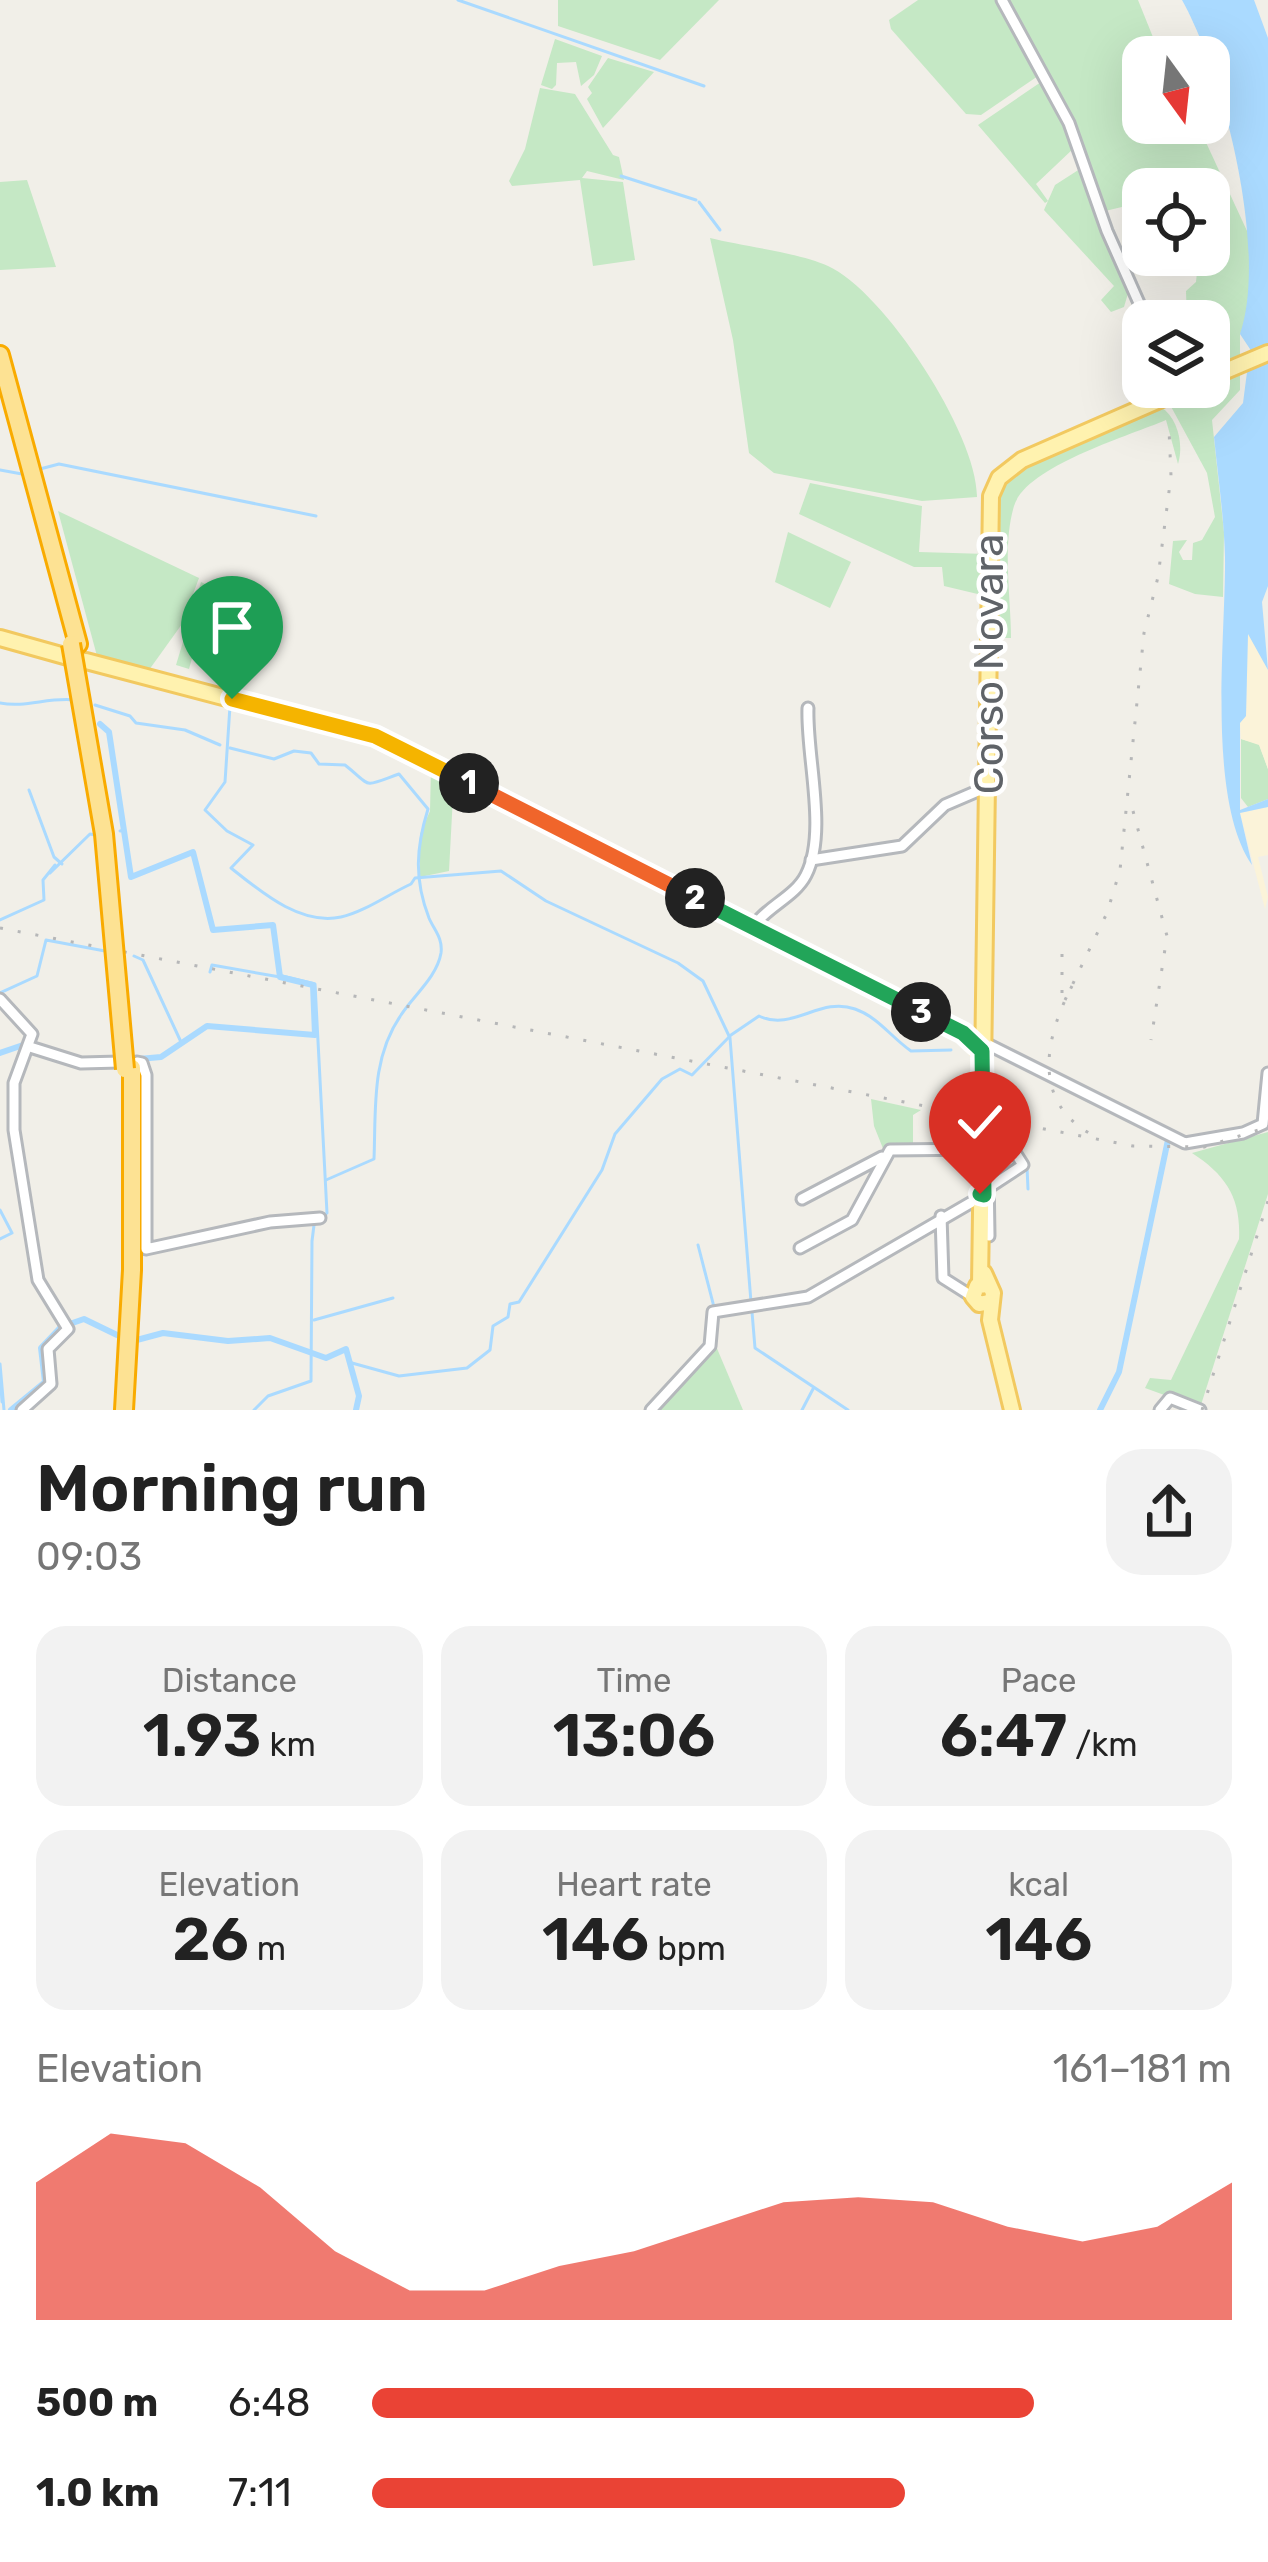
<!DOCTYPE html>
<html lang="en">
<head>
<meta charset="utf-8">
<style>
  body { margin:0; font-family:Rubik,sans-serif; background:#f2f2f2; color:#222; height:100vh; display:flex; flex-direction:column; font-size:45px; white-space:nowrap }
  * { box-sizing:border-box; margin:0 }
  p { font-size:39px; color:#767676 }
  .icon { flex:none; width:66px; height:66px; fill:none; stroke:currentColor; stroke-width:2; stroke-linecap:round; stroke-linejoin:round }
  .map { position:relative; height:1410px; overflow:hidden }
  .drawer { display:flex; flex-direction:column; background:#fff; flex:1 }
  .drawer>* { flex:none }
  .needle { width:78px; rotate:165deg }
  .tools { position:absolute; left:1122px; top:36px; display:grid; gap:24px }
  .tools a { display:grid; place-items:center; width:108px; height:108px; border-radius:24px; background:#fff; box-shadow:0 12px 48px #0002; font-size:60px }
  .pin { position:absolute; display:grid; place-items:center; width:102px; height:102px; color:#fff; margin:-123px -51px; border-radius:50% 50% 50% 0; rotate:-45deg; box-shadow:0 0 12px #0007 }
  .pin .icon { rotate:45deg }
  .km { position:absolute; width:60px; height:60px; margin:-30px; border-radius:50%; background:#222; color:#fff; font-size:33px; line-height:60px; text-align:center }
  .round { display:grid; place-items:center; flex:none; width:126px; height:126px; border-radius:36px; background:#f2f2f2 }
  .overview { display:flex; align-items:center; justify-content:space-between; height:204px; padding:0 36px }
  h1 { font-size:66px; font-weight:600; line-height:90px }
  .metrics { display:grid; grid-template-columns:repeat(3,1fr); gap:18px; height:204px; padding:12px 36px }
  .metrics div { display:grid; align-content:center; border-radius:30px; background:#f2f2f2; text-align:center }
  .metrics b { font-size:60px; font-weight:600 }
  .metrics small { font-size:33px; font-weight:400 }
  .metrics p { font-size:33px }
  .chart { height:336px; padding:24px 36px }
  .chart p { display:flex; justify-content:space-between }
  .chart svg { width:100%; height:216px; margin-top:12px; fill:#ea4335; opacity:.7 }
  ul { padding:0 36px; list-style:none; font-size:39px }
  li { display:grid; grid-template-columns:192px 144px 1fr; align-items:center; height:90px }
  li i { height:30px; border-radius:15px; background:#ea4335 }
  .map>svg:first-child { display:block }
  .green { fill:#c5e8c5 }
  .sand { fill:#fbf3d9 }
  .water { fill:#aadaff }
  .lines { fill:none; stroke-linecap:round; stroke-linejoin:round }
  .stream { stroke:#aadaff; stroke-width:3 }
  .canal { stroke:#aadaff; stroke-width:6 }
  .minor-casing { stroke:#b5b8bc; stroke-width:15 }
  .major-casing { stroke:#f2c960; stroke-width:20 }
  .highway-casing { stroke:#f9ab00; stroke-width:22 }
  .minor { stroke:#fff; stroke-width:9 }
  .major { stroke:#fff2af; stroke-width:14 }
  .highway { stroke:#fde293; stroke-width:16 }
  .rail { stroke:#b6b7b8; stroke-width:3; stroke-dasharray:3 15; stroke-linecap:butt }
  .highway-bridge-casing { stroke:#f9ab00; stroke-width:22; stroke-linecap:butt }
  .highway-bridge { stroke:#fde293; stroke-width:16 }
  .split-1-casing { stroke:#fff; stroke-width:24 }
  .split-2-casing { stroke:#fff; stroke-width:24 }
  .split-3-casing { stroke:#fff; stroke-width:24 }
  .split-4-casing { stroke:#fff; stroke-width:24 }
  .split-1 { stroke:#f5b400; stroke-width:15 }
  .split-2 { stroke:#f0652b; stroke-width:15 }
  .split-3 { stroke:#22a559; stroke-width:15 }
  .split-4 { stroke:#22a559; stroke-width:15 }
  .labels { text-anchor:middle; stroke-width:9; stroke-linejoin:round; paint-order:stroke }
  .street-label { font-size:42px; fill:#5f6368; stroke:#fff }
</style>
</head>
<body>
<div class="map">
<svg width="1268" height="1410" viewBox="0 0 1268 1410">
  <rect width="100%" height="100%" fill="#f1efe8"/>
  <g class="green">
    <path d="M558,0H719L660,60L558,26Z"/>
    <path d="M918,0H999L1038,76L981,115L966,114L891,29L889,20Z"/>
    <path d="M1006,0H1138L1161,57H1143V123H1197L1254,246L1251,316L1240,334V390L1212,420L1224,532L1223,597L1195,594L1169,584L1173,541L1187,540L1179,552L1183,560H1192L1193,543L1202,540L1215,517L1207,473L1168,401L1175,387H1209V321H1187L1186,291L1196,282L1197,272L1186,255H1209V189H1143V202L1105,211L1080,138Z"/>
    <path d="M555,39L602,56L594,75L581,86L576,62L557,63L556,85L552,89L541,85Z"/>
    <path d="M608,58L654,72L603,128L587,99L592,93L588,87Z"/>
    <path d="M1041,82L1074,148L1036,184L1048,201L1045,203L978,125Z"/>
    <path d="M540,88L575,94L613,155L619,157L624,180L587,171L582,178L623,182L635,260L593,266L580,180L512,186L509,181L525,149Z"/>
    <path d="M1083,167L1103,234L1129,290L1124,307L1111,312L1101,300L1114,286L1044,210L1055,185Z"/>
    <path d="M27,180L56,267L0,270V182Z"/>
    <path d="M710,238C742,246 800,253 828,266C884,291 978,435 977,497L922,501L774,473L749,453L733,340Z"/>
    <path d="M1161,407C1178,418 1184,445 1178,464L1166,420C1129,436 1026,466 1014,506C1002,546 1011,598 1011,638H992L996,492L1013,470Z"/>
    <path d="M810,483L922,506L919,552L987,554L986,596L944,586L942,567H914L799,514Z"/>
    <path d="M58,511L199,578L182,624L149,670L97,656Z"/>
    <path d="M788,532L851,562L830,608L775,582Z"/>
    <path d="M201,582L212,587L189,669L176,665Z"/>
    <path d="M1241,739L1259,744L1268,769V799L1248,807L1241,798Z"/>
    <path d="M431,767L454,777L449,871L420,877V834L430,811Z"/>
    <path d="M871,1099L921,1110L913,1115V1147L884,1151L874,1126Z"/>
    <path d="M1268,1132V1194L1200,1408L1145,1388L1150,1378L1171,1380L1239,1239C1241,1198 1226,1175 1192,1153Z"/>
    <path d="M713,1339L743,1410H653Z"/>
  </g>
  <g class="sand">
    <path d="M1248,631L1268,670V769L1259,745L1241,739L1240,722L1246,716Z"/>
    <path d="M1268,807V855L1258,857L1268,897L1265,909L1240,813Z"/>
  </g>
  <path class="water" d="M1182,0H1254L1268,38V586L1262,602L1268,670L1248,634L1246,716L1240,723V810L1268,799V807L1240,813L1252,865C1206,798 1226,637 1225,557C1224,517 1218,477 1214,437L1243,403L1250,349L1240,334C1268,252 1225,77 1182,0Z"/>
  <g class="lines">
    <g class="stream">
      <path d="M458,0L704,86"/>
      <path d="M621,176L696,200"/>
      <path d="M699,202L720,230"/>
      <path d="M40,469L59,464L316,516"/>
      <path d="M0,470L22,474"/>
      <path d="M0,703C26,708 48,697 75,700"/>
      <path d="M95,705L130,716L136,723L185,730L220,745"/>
      <path d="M230,706L225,782L205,810L227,831L253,845L231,868C260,891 300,926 341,917C364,912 389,894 411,884L415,878L501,871L546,901L678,963L703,981L730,1038L751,1302"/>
      <path d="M230,748L274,759L294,751L311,753L319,764L345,765C373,787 361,788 399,774L428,809C416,848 414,879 429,918C434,930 443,938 441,953C437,977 413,996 401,1015C371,1058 376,1110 374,1159L326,1180"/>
      <path d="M29,790L54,857L62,864"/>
      <path d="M120,831L124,830"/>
      <path d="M50,873L90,834L95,835"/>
      <path d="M0,920L44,900L43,880L55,865"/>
      <path d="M134,956L143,960L181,1042"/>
      <path d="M210,972L212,965L280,977"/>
      <path d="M0,993L37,976L46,940L105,951"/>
      <path d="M988,1066L996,1079L1000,1119"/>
      <path d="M1003,1124L1015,1149"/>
      <path d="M1027,1167L1028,1189"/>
      <path d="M0,1210L12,1233L0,1239"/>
      <path d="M698,1245L714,1307L708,1318"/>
      <path d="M752,1312L755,1348L848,1410"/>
      <path d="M314,1320L393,1298"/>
      <path d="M352,1363L399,1376L467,1368L490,1350L493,1326L508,1317L510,1304L519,1302L602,1170L615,1134L662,1079L680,1069L692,1075L731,1035L759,1016C793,1032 820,996 855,1009C878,1017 892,1038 911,1051L951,1050"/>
      <path d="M0,1364L4,1410"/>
      <path d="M0,1374L2,1402"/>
      <path d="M254,1410L268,1396L311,1381L312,1241L314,1225L327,1213L315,984L282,976"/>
      <path d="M802,1410L813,1389"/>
    </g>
    <g class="canal">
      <path d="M323,716L356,725"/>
      <path d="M100,724L109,732L131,877L193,852L213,930L273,925L280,977L313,985L315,1035L207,1026L161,1057L139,1059"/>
      <path d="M0,1053L29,1043"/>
      <path d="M133,1341L163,1333L228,1341L270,1338L326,1358L346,1349L359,1396L356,1410"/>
      <path d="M11,1410L45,1382L41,1348L61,1327L84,1319L117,1335"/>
      <path d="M1100,1410L1119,1372L1169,1135"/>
    </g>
    <g class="minor-casing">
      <g id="minor">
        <path d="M1002,0L1069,123L1107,231L1147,321"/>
        <path d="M811,860L902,846L945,805L987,787"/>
        <path d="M753,927C766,907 795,897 806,875C828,832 806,756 808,708"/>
        <path d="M0,999L32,1034L14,1083V1130L38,1280L68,1329L48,1349L51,1384L22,1410"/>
        <path d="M985,1043L1185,1143L1243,1133L1263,1124L1268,1073"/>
        <path d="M30,1047L81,1063L120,1062"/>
        <path d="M137,1062L142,1063L146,1075V1249L270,1222L320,1218"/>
        <path d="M988,1172L989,1236"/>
        <path d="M988,1188L1023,1165L1016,1154"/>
        <path d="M802,1199L882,1157"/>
        <path d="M941,1216L943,1278L973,1297"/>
        <path d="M800,1248L852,1220L890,1150L985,1149"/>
        <path d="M651,1410L710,1346L713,1312L808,1297L984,1195"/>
        <path d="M1160,1410L1170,1398L1200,1410"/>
      </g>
    </g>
    <g class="major-casing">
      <g id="major">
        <path d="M1209,378L1268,353"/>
        <path d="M0,638L68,657"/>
        <path d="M86,661L386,740L963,1033L983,1056"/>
        <path d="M984,1273L993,1293L990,1320L1012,1410"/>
        <path d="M980,1285L991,496L999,478L1022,460L1189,387"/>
        <path d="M988,1285L977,1286L973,1297L979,1304L990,1302"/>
      </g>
    </g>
    <g class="highway-casing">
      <g id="highway">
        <path d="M0,355L78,644"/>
        <path d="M124,1410L132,1270V1068"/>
      </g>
    </g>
    <use href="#minor" class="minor"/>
    <use href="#major" class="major"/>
    <use href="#highway" class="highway"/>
    <g class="rail">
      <path d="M1133,811L1167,936L1151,1040"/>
      <path d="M0,928L1133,1146L1204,1147L1268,1127"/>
      <path d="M1072,986C1046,1036 1031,1099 1089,1133"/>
      <path d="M1062,993V948"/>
      <path d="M1065,1000L1107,913L1120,870L1144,633L1158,577L1171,476L1169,429"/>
      <path d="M1202,1410L1268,1201"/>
    </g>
    <g class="highway-bridge-casing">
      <path id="highway-bridge" d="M71,644L104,834L125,1069"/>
    </g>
    <use href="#highway-bridge" class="highway-bridge"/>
  </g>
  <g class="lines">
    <g class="split-1-casing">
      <path id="split-1" d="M232,699L375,736L469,783"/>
    </g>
    <g class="split-2-casing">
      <path id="split-2" d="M469,783L695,898"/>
    </g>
    <g class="split-3-casing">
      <path id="split-3" d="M695,898L921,1012"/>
    </g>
    <g class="split-4-casing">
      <path id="split-4" d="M921,1012L963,1033L982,1051L984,1195L980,1194"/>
    </g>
    <use href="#split-1" class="split-1"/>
    <use href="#split-2" class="split-2"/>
    <use href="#split-3" class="split-3"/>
    <use href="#split-4" class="split-4"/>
  </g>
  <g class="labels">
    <g class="street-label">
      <text transform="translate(988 664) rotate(-90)" y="15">Corso Novara</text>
    </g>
  </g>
</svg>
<div class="tools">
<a><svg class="needle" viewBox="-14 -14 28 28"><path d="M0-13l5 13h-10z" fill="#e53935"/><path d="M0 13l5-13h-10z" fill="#767676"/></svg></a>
<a><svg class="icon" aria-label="locate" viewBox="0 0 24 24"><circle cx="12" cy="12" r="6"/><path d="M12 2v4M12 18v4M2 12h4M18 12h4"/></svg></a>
<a><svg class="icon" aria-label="layers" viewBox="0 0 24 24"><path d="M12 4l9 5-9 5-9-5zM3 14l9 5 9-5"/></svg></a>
</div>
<div class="pin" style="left:232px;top:699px;background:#1e9e55"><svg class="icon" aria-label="arrive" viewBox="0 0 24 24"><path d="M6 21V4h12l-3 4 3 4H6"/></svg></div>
<div class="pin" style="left:980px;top:1194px;background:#d93025"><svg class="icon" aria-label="check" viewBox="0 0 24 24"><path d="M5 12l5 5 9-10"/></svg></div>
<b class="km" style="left:469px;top:783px">1</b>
<b class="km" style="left:695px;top:898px">2</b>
<b class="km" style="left:921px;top:1012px">3</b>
</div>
<section class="drawer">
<div class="overview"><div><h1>Morning run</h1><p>09:03</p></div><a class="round"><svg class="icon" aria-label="share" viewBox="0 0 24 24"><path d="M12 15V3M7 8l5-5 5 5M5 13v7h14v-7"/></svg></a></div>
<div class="metrics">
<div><p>Distance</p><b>1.93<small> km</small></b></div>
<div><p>Time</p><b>13:06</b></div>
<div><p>Pace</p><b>6:47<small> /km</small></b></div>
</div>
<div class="metrics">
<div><p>Elevation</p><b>26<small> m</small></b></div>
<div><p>Heart rate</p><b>146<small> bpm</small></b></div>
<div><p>kcal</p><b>146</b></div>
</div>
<div class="chart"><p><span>Elevation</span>161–181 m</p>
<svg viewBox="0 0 160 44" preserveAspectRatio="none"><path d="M0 44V16L10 6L20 8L30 17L40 30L50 38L60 38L70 33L80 30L90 25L100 20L110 19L120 20L130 25L140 28L150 25L160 16V44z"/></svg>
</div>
<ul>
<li><b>500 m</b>6:48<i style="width:77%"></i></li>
<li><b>1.0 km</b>7:11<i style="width:62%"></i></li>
</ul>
</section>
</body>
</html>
